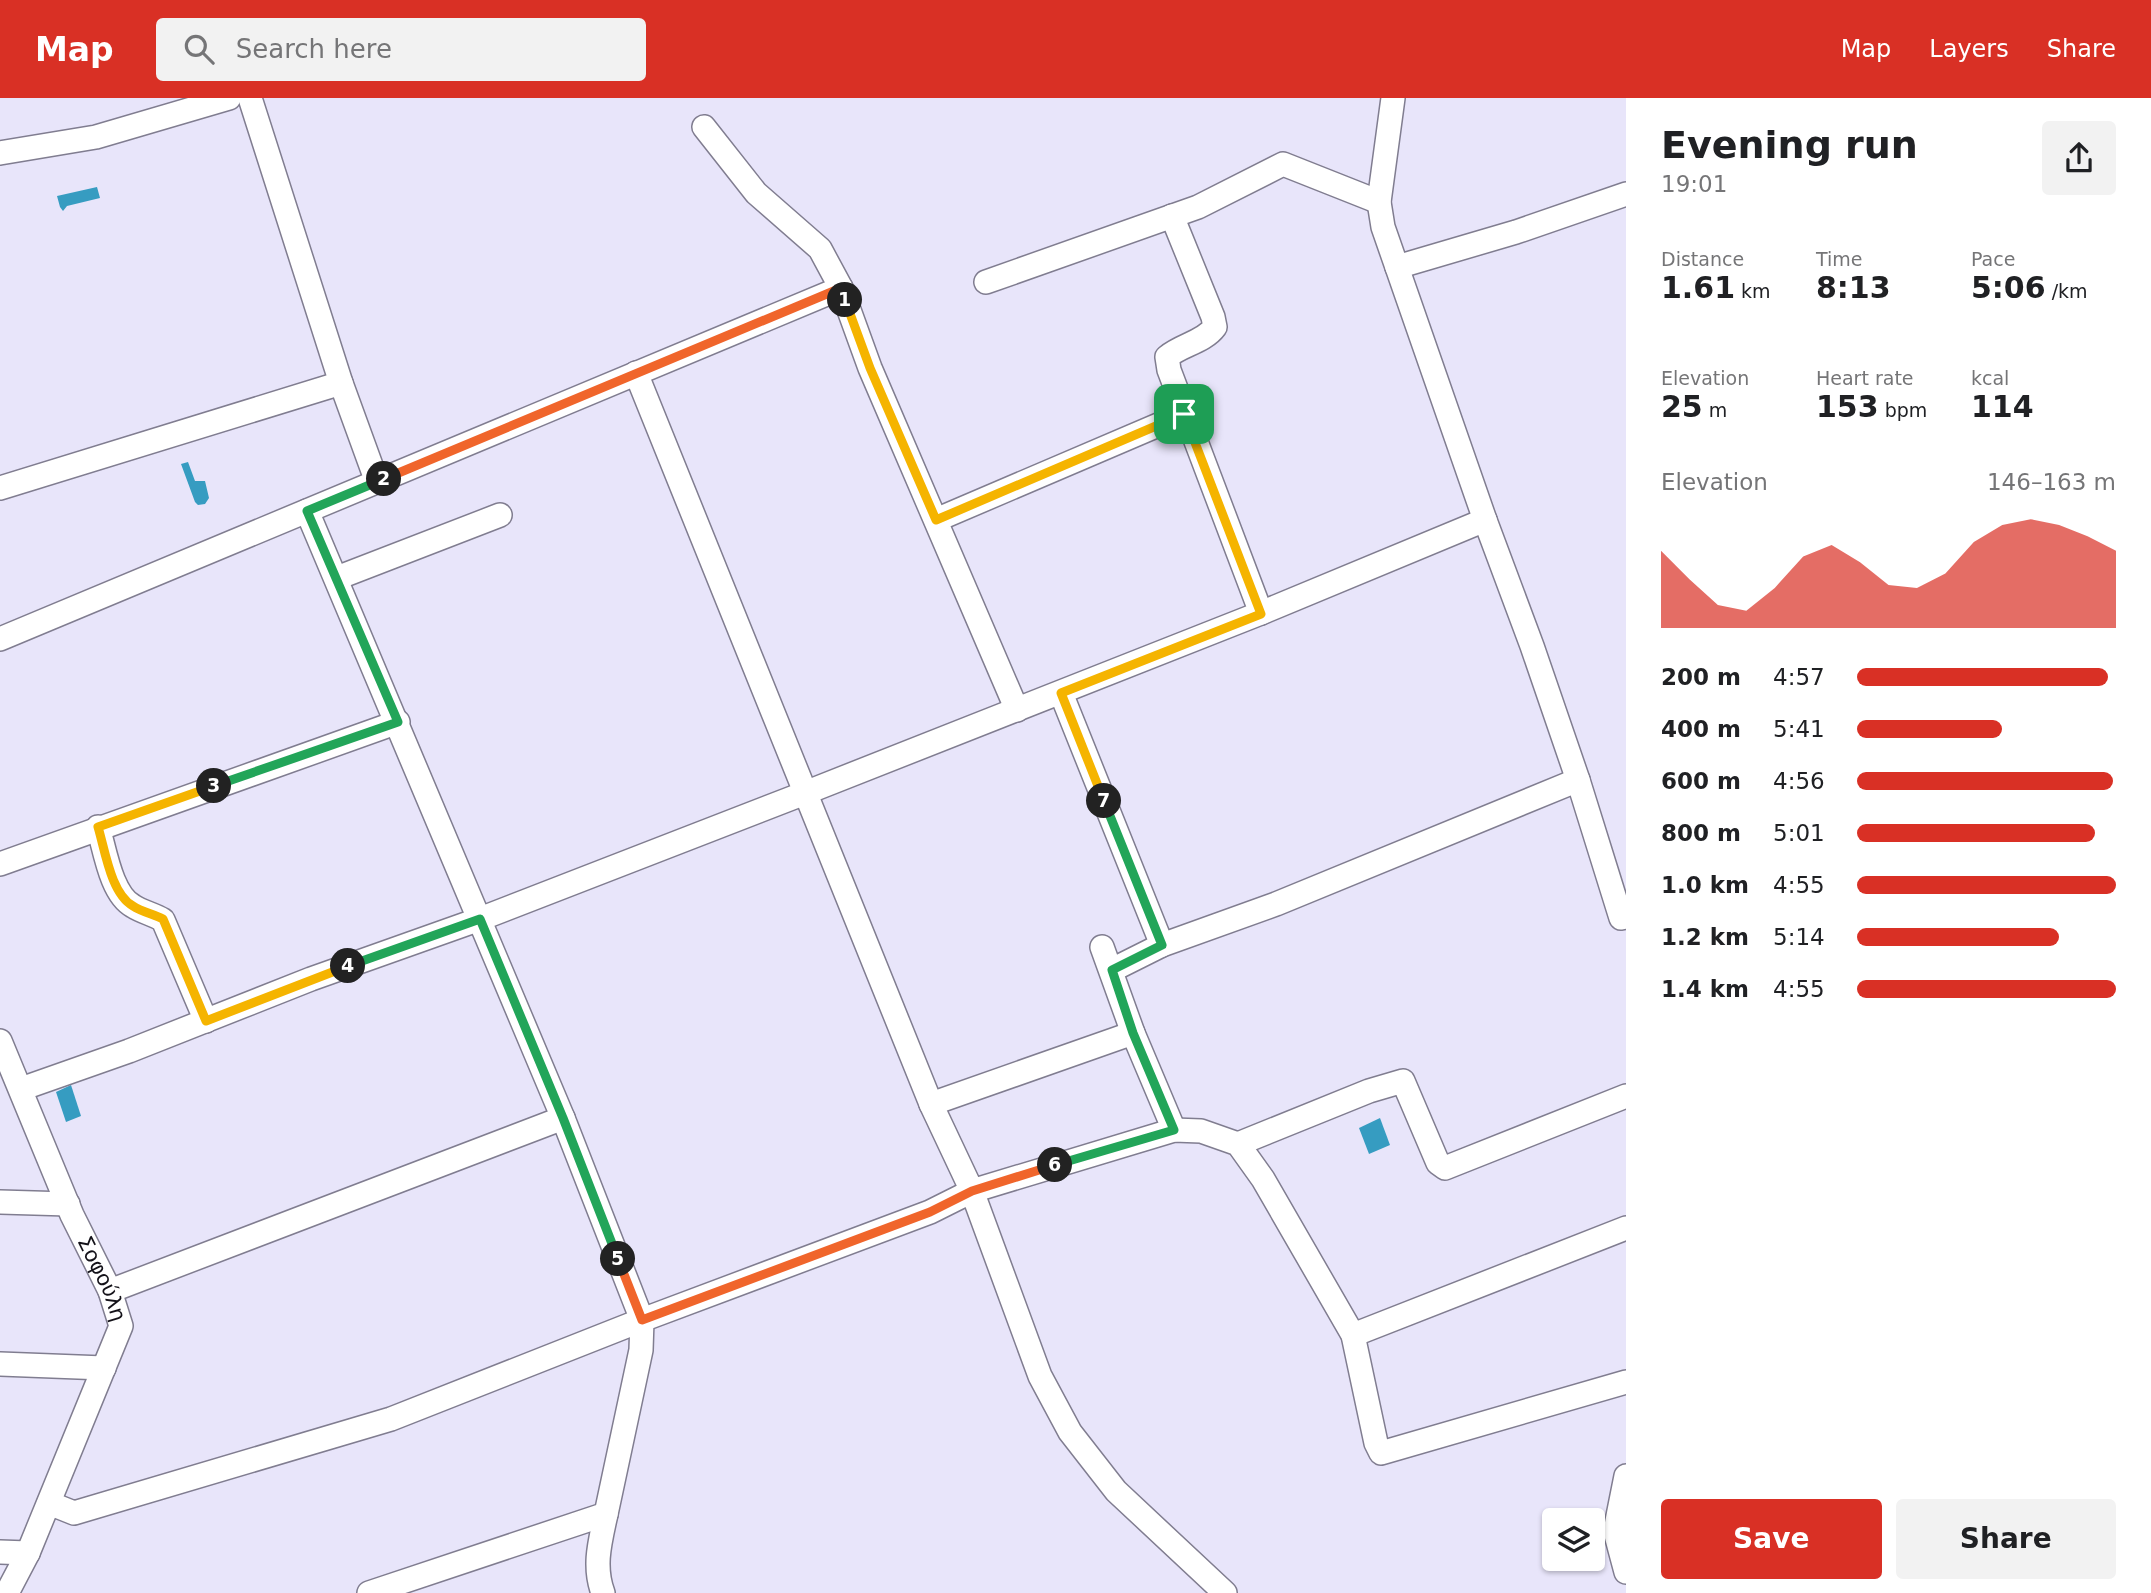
<!DOCTYPE html>
<html lang="en">
<head>
<meta charset="utf-8">
<style>
  body { margin:0; font-family:"DejaVu Sans",sans-serif; background:#f2f2f2; color:#202124; height:100vh; display:flex; flex-direction:column; font-size:26px; white-space:nowrap }
  * { box-sizing:border-box; margin:0 }
  p { font-size:23px; color:#757577 }
  .icon { flex:none; width:38px; height:38px; fill:none; stroke:currentColor; stroke-width:2; stroke-linecap:round; stroke-linejoin:round }
  .map { position:relative; flex:1; overflow:hidden }
  .details { display:flex; flex-direction:column; background:#fff; width:525px }
  .details>* { flex:none }
  .buttons { position:absolute; left:1542px; top:1410px; display:grid; gap:14px }
  .buttons a { display:grid; place-items:center; width:63px; height:63px; border-radius:7px; background:#fff; box-shadow:0 2px 5px #0004; font-size:35px }
  .pin { position:absolute; display:grid; place-items:center; width:60px; height:60px; color:#fff; margin:-30px; border-radius:14px; box-shadow:0 4px 10px #0006 }
  .km { position:absolute; width:35px; height:35px; margin:-18px; border-radius:50%; background:#222; color:#fff; font-size:19px; line-height:35px; text-align:center }
  .round { display:grid; place-items:center; flex:none; width:74px; height:74px; border-radius:7px; background:#f2f2f2 }
  .headline { display:flex; align-items:center; justify-content:space-between; height:119px; padding:0 35px }
  h1 { font-size:38px; font-weight:800; line-height:52px }
  .metrics { display:grid; grid-template-columns:repeat(3,1fr); gap:10px; height:119px; padding:7px 35px }
  .metrics div { display:grid; align-content:center }
  .metrics b { font-size:30px; font-weight:800 }
  .metrics small { font-size:19px; font-weight:400 }
  .metrics p { font-size:19px }
  .chart { height:196px; padding:14px 35px }
  .chart p { display:flex; justify-content:space-between }
  .chart svg { width:100%; height:126px; margin-top:7px; fill:#d93025; opacity:.7 }
  .action { display:flex; gap:14px; margin-top:auto; padding:14px 35px }
  .action a { flex:1; height:80px; border-radius:7px; background:#d93025; color:#fff; font-size:28px; font-weight:800; line-height:80px; text-align:center }
  .action a+a { background:#f2f2f2; color:#202124 }
  ul { padding:0 35px; list-style:none; font-size:23px }
  li { display:grid; grid-template-columns:112px 84px 1fr; align-items:center; height:52px }
  li i { height:18px; border-radius:9px; background:#d93025 }
  header { display:flex; align-items:center; gap:42px; box-sizing:border-box; height:98px; padding:0 35px; background:#d93025; color:#fff }
  header strong { font-size:33px }
  nav { display:flex; gap:38px; margin-inline-start:auto; font-size:24px }
  .search { width:490px; height:63px; background:#f2f2f2; display:flex; align-items:center; gap:18px; box-sizing:border-box; padding:0 24px; border-radius:7px; color:#757577; font-size:26px }
  main { display:flex; flex:1; min-height:0 }
  .map>svg:first-child { display:block }
  .water { fill:#369cc1 }
  .lines { fill:none; stroke-linecap:round; stroke-linejoin:round }
  .minor-casing { stroke:#807d90; stroke-width:26 }
  .minor { stroke:#fff; stroke-width:23 }
  .split-1-casing { stroke:#fff; stroke-width:14 }
  .split-2-casing { stroke:#fff; stroke-width:14 }
  .split-3-casing { stroke:#fff; stroke-width:14 }
  .split-4-casing { stroke:#fff; stroke-width:14 }
  .split-5-casing { stroke:#fff; stroke-width:14 }
  .split-6-casing { stroke:#fff; stroke-width:14 }
  .split-7-casing { stroke:#fff; stroke-width:14 }
  .split-8-casing { stroke:#fff; stroke-width:14 }
  .split-1 { stroke:#f5b400; stroke-width:9 }
  .split-2 { stroke:#f0652b; stroke-width:9 }
  .split-3 { stroke:#22a559; stroke-width:9 }
  .split-4 { stroke:#f5b400; stroke-width:9 }
  .split-5 { stroke:#22a559; stroke-width:9 }
  .split-6 { stroke:#f0652b; stroke-width:9 }
  .split-7 { stroke:#22a559; stroke-width:9 }
  .split-8 { stroke:#f5b400; stroke-width:9 }
  .labels { text-anchor:middle; stroke-width:7; stroke-linejoin:round; paint-order:stroke }
  .street-label { font-size:21px; fill:#131118; stroke:#f5f4fd }
</style>
</head>
<body>
<header>
<strong>Map</strong>
<div class="search"><svg class="icon" aria-label="search" viewBox="0 0 24 24"><circle cx="10" cy="10" r="6"/><path d="M15 15l6 6"/></svg>Search here</div>
<nav><a>Map</a><a>Layers</a><a>Share</a></nav>
</header>
<main>
<div class="map">
<svg width="1626" height="1495" viewBox="0 0 1626 1495">
  <rect width="100%" height="100%" fill="#e8e5fa"/>
  <g class="water">
    <path d="M97,89L100,100L67,108L63,113L60,109L57,98Z"/>
    <path d="M188,364L195,383H205L209,400L205,406L198,407L195,404L181,366Z"/>
    <path d="M71,987L81,1018L66,1024L56,994Z"/>
    <path d="M1380,1020L1390,1047L1369,1056L1359,1030Z"/>
  </g>
  <g class="lines">
    <g class="minor-casing">
      <g id="minor">
        <path d="M250,0L341,285L377,384"/>
        <path d="M1393,0L1379,104L1383,129L1485,422L1532,548L1578,682L1621,820L1626,819"/>
        <path d="M704,29L756,95L820,151L841,190L870,270L1017,612"/>
        <path d="M0,55L96,39L229,0"/>
        <path d="M1172,118L1213,219L1215,229C1204,244 1181,247 1167,259L1169,272L1261,515"/>
        <path d="M1397,169L1516,134L1626,96"/>
        <path d="M986,184L1198,109L1283,66L1379,104"/>
        <path d="M636,275L931,1006L972,1093L1174,1032L1201,1033L1238,1046L1263,1081L1353,1237L1376,1345L1381,1355L1626,1284"/>
        <path d="M0,390L341,285"/>
        <path d="M307,413L563,1020L642,1222L641,1252L606,1416L369,1495"/>
        <path d="M936,422L1184,316"/>
        <path d="M337,480L500,417"/>
        <path d="M0,541L841,190"/>
        <path d="M1061,595L1162,847"/>
        <path d="M98,729C105,752 111,796 133,808C142,814 153,816 163,822L206,923"/>
        <path d="M0,766L398,624"/>
        <path d="M1102,849L1133,935L1174,1032"/>
        <path d="M1112,872L1162,847L1276,806L1578,682"/>
        <path id="s1" d="M0,943L72,1117L110,1193L121,1228L28,1455L7,1495"/>
        <path d="M21,991L129,953L311,881L480,821L805,695L1261,515L1485,422"/>
        <path d="M931,1006L1133,935"/>
        <path d="M1238,1046L1369,993L1403,983L1438,1065L1445,1070L1626,998"/>
        <path d="M0,1104L68,1106"/>
        <path d="M110,1193L563,1020"/>
        <path d="M1353,1237L1626,1130"/>
        <path d="M0,1266L104,1270"/>
        <path d="M1626,1378L1615,1433L1626,1474"/>
        <path d="M49,1405L74,1415L391,1321L642,1222L930,1114L972,1093L1040,1278L1070,1334L1116,1393L1225,1495"/>
        <path d="M0,1454L28,1455"/>
        <path d="M603,1495C593,1468 600,1444 606,1416"/>
      </g>
    </g>
    <use href="#minor" class="minor"/>
  </g>
  <g class="lines">
    <g class="split-1-casing">
      <path id="split-1" d="M845,202L870,270L936,422L1184,316"/>
    </g>
    <g class="split-2-casing">
      <path id="split-2" d="M384,381L841,190L845,202"/>
    </g>
    <g class="split-3-casing">
      <path id="split-3" d="M214,688L398,624L307,413L384,381"/>
    </g>
    <g class="split-4-casing">
      <path id="split-4" d="M214,688L98,729C105,752 111,796 133,808C142,814 153,816 163,821L206,923L348,868"/>
    </g>
    <g class="split-5-casing">
      <path id="split-5" d="M348,868L480,821L563,1020L618,1161"/>
    </g>
    <g class="split-6-casing">
      <path id="split-6" d="M618,1161L642,1222L930,1114L972,1093L1055,1067"/>
    </g>
    <g class="split-7-casing">
      <path id="split-7" d="M1055,1067L1174,1032L1133,935L1112,872L1162,847L1104,703"/>
    </g>
    <g class="split-8-casing">
      <path id="split-8" d="M1104,703L1061,595L1261,516L1184,316"/>
    </g>
    <use href="#split-1" class="split-1"/>
    <use href="#split-2" class="split-2"/>
    <use href="#split-3" class="split-3"/>
    <use href="#split-4" class="split-4"/>
    <use href="#split-5" class="split-5"/>
    <use href="#split-6" class="split-6"/>
    <use href="#split-7" class="split-7"/>
    <use href="#split-8" class="split-8"/>
  </g>
  <g class="labels">
    <g class="street-label">
      <text dy="7" stroke="none"><textPath href="#s1" startOffset="259">Σοφούλη</textPath></text>
    </g>
  </g>
</svg>
<div class="buttons">
<a><svg class="icon" aria-label="layers" viewBox="0 0 24 24"><path d="M12 4l9 5-9 5-9-5zM3 14l9 5 9-5"/></svg></a>
</div>
<div class="pin" style="left:1184px;top:316px;background:#1e9e55"><svg class="icon" aria-label="arrive" viewBox="0 0 24 24"><path d="M6 21V4h12l-3 4 3 4H6"/></svg></div>
<b class="km" style="left:845px;top:202px">1</b>
<b class="km" style="left:384px;top:381px">2</b>
<b class="km" style="left:214px;top:688px">3</b>
<b class="km" style="left:348px;top:868px">4</b>
<b class="km" style="left:618px;top:1161px">5</b>
<b class="km" style="left:1055px;top:1067px">6</b>
<b class="km" style="left:1104px;top:703px">7</b>
</div>
<section class="details">
<div class="headline"><div><h1>Evening run</h1><p>19:01</p></div><a class="round"><svg class="icon" aria-label="share" viewBox="0 0 24 24"><path d="M12 15V3M7 8l5-5 5 5M5 13v7h14v-7"/></svg></a></div>
<div class="metrics">
<div><p>Distance</p><b>1.61<small> km</small></b></div>
<div><p>Time</p><b>8:13</b></div>
<div><p>Pace</p><b>5:06<small> /km</small></b></div>
</div>
<div class="metrics">
<div><p>Elevation</p><b>25<small> m</small></b></div>
<div><p>Heart rate</p><b>153<small> bpm</small></b></div>
<div><p>kcal</p><b>114</b></div>
</div>
<div class="chart"><p><span>Elevation</span>146–163 m</p>
<svg viewBox="0 0 160 44" preserveAspectRatio="none"><path d="M0 44V17L10 27L20 36L30 38L40 30L50 19L60 15L70 21L80 29L90 30L100 25L110 14L120 8L130 6L140 8L150 12L160 17V44z"/></svg>
</div>
<ul>
<li><b>200 m</b>4:57<i style="width:97%"></i></li>
<li><b>400 m</b>5:41<i style="width:56%"></i></li>
<li><b>600 m</b>4:56<i style="width:99%"></i></li>
<li><b>800 m</b>5:01<i style="width:92%"></i></li>
<li><b>1.0 km</b>4:55<i style="width:100%"></i></li>
<li><b>1.2 km</b>5:14<i style="width:78%"></i></li>
<li><b>1.4 km</b>4:55<i style="width:100%"></i></li>
</ul>
<div class="action"><a>Save</a><a>Share</a></div>
</section>
</main>
</body>
</html>
